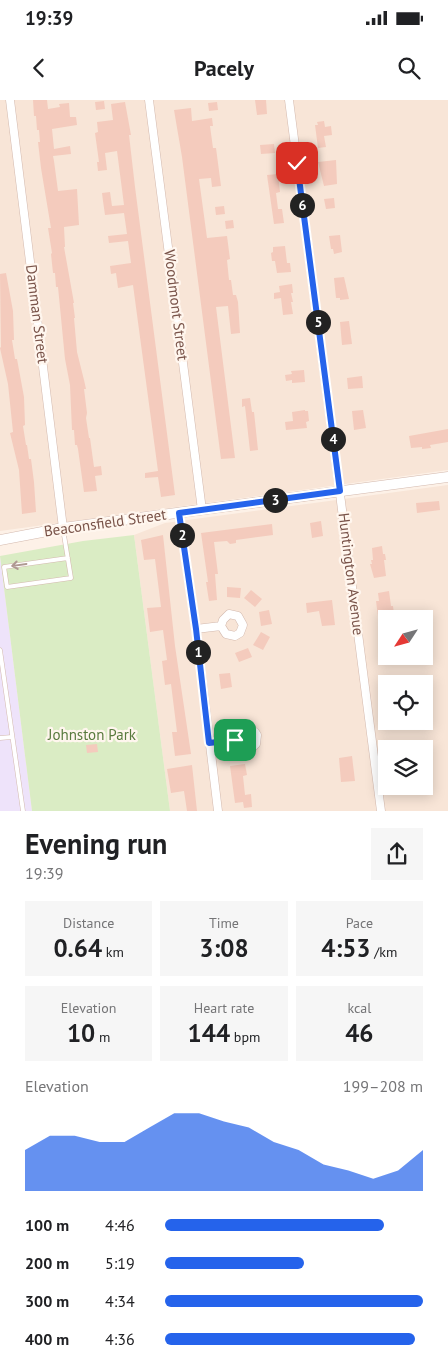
<!DOCTYPE html>
<html lang="en">
<head>
<meta charset="utf-8">
<style>
  body { margin:0; font-family:"PT Sans",sans-serif; background:#f6f6f6; color:#202124; height:100vh; display:flex; flex-direction:column; font-size:19px; white-space:nowrap }
  * { box-sizing:border-box; margin:0 }
  p { font-size:16px; color:#757577 }
  .icon { flex:none; width:28px; height:28px; fill:none; stroke:currentColor; stroke-width:2; stroke-linecap:round; stroke-linejoin:round }
  .map { position:relative; height:711px; overflow:hidden }
  .drawer { display:flex; flex-direction:column; background:#fff; flex:1 }
  .drawer>* { flex:none }
  .needle { width:32px; rotate:234deg }
  .buttons { position:absolute; left:378px; top:510px; display:grid; gap:10px }
  .buttons a { display:grid; place-items:center; width:55px; height:55px; border-radius:0px; background:#fff; box-shadow:0 2px 12px #0003; font-size:25px }
  .pin { position:absolute; display:grid; place-items:center; width:42px; height:42px; color:#fff; margin:-21px; border-radius:10px; box-shadow:0 2px 8px #0006 }
  .km { position:absolute; width:25px; height:25px; margin:-12px; border-radius:50%; background:#222; color:#fff; font-size:14px; line-height:25px; text-align:center }
  .round { display:grid; place-items:center; flex:none; width:52px; height:52px; border-radius:0px; background:#f6f6f6 }
  .overview { display:flex; align-items:center; justify-content:space-between; height:85px; padding:0 25px }
  h1 { font-size:28px; font-weight:700; line-height:38px }
  .stats { display:grid; grid-template-columns:repeat(3,1fr); gap:8px; height:85px; padding:5px 25px }
  .stats div { display:grid; align-content:center; border-radius:0px; background:#f6f6f6; text-align:center }
  .stats b { font-size:25px; font-weight:700 }
  .stats small { font-size:14px; font-weight:400 }
  .stats p { font-size:14px }
  .chart { height:140px; padding:10px 25px }
  .chart p { display:flex; justify-content:space-between }
  .chart svg { width:100%; height:90px; margin-top:5px; fill:#2563eb; opacity:.7 }
  ul { padding:0 25px; list-style:none; font-size:16px }
  li { display:grid; grid-template-columns:80px 60px 1fr; align-items:center; height:38px }
  li i { height:12px; border-radius:6px; background:#2563eb }
  .status { display:flex; justify-content:space-between; align-items:center; height:35px; padding:0 25px; background:#fff; direction:ltr }
  .status svg { height:14px; fill:currentColor }
  header { display:flex; justify-content:space-between; align-items:center; height:65px; padding:0 25px; background:#fff; font-size:22px; font-weight:700 }
  .map>svg:first-child { display:block }
  .residential { fill:#f8e5d7; fill-rule:evenodd }
  .education { fill:#eee3fa }
  .green { fill:#daecc4 }
  .building { fill:#f4cbbd }
  .lines { fill:none; stroke-linecap:round; stroke-linejoin:round }
  .service-casing { stroke:#d3b9ae; stroke-width:5 }
  .minor-casing { stroke:#d3b9ae; stroke-width:9 }
  .tertiary-casing { stroke:#d3b9ae; stroke-width:11 }
  .service { stroke:#fff; stroke-width:4 }
  .minor { stroke:#fff; stroke-width:8 }
  .tertiary { stroke:#fff; stroke-width:10 }
  .oneway { stroke:#af9892 }
  .route-casing { stroke:#fff; stroke-width:10 }
  .route { stroke:#2563eb; stroke-width:6 }
  .labels { text-anchor:middle; stroke-width:4.5; stroke-linejoin:round; paint-order:stroke }
  .street-label { font-size:15px; fill:#795349; stroke:#fff6ee }
  .park-label { font-size:15px; fill:#587a3d; stroke:#fff6ee }
</style>
</head>
<body>
<div class="status"><b>19:39</b><svg viewBox="0 0 49 12"><path d="M0 12V9h3v3zM5 12V6h3v6zM10 12V3h3v9zM15 12V0h3v12zM26 1h20v11H26zM47 4h2v5h-2z"/></svg></div>
<header><svg class="icon" aria-label="back" viewBox="0 0 24 24"><path d="M15 5l-7 7 7 7"/></svg>Pacely<svg class="icon" aria-label="search" viewBox="0 0 24 24"><circle cx="10" cy="10" r="6"/><path d="M15 15l6 6"/></svg></header>
<div class="map">
<svg width="448" height="711" viewBox="0 0 448 711">
  <rect width="100%" height="100%" fill="#fdf1e7"/>
  <g class="residential">
    <path d="M0,0H448V370L0,431Z"/>
    <path d="M448,385V711H170L134,435L165,423ZM386,519H424V556H386ZM386,584H424V621H386ZM386,649H424V686H386Z"/>
  </g>
  <path class="education" d="M0,456L32,711H0Z"/>
  <path class="green" d="M134,435L170,711H32L0,456L83,441Z"/>
  <g class="building">
    <path d="M33,0H47L48,9L60,7L59,4L69,3L70,17H76L77,25L52,29L54,49L70,46L71,54L53,56L54,61L58,91L77,89L79,125L64,127L65,147H64L74,203H73L75,218H74L77,252L84,280L86,289H84L87,313L86,318L89,338H90L94,367L101,366L102,375L95,376L97,391L84,392L78,349L77,345H75L74,330H72L70,285L65,259L58,187H56L55,173H53L51,154L52,153L48,128H51L41,68L38,42H40L39,30H37L36,16H34Z"/>
    <path d="M255,0H266L267,14L257,15Z"/>
    <path d="M104,1L105,9L96,10L95,2Z"/>
    <path d="M125,2L131,35H129L135,87L175,395L161,397L158,377L145,378V373L158,371L133,185L118,188L116,173L111,174L110,166L131,163L128,141L109,143L108,136L127,134L124,113L105,115L103,101L102,93L110,92L112,106L124,105L117,51L105,53L107,70L98,71L97,62H99L95,33L98,32L97,22L113,20L111,4Z"/>
    <path d="M217,2L218,10L209,11L208,3Z"/>
    <path d="M191,8L192,21L212,18L213,26H210L213,48H216L221,86L212,87L211,78L199,79L207,138L227,136L230,159L227,160L229,180H231L233,195H236L238,202L240,233L231,234L228,206L216,207L235,358L221,359L182,57L174,10Z"/>
    <path d="M324,21L325,27L331,26L332,35L324,36L326,47L318,48L315,25H318L317,22Z"/>
    <path d="M274,44L275,53L261,54L260,45Z"/>
    <path d="M336,60L337,84L324,86L318,62Z"/>
    <path d="M278,74L280,92L276,93L278,109H282L284,123L274,124L267,75Z"/>
    <path d="M334,98L335,108L326,109L324,99Z"/>
    <path d="M224,106L225,114L216,115L215,107Z"/>
    <path d="M233,120L234,128L226,129L225,121Z"/>
    <path d="M340,135L342,152L334,154L333,149H331L329,136Z"/>
    <path d="M285,146L287,163H290L291,172L277,173L275,161H272L271,153L273,152V147Z"/>
    <path d="M6,173L13,211L14,240H12L15,259H17L24,297L25,325L23,326L26,345H27L29,359H31L34,382L36,412L22,414L19,370L10,333L13,332L8,284L0,248L1,247L0,174Z"/>
    <path d="M344,177L349,199L340,200V198H336L334,178Z"/>
    <path d="M292,184L293,193H291L293,202H291L293,214L283,215L281,198L274,199V193L280,192L279,186Z"/>
    <path d="M349,221L352,244L342,245L340,222Z"/>
    <path d="M304,270L305,282L292,283V280L286,281L285,275L292,274L291,271Z"/>
    <path d="M362,276L363,288L348,289L347,278Z"/>
    <path d="M250,298L252,312H254L258,350L250,351L245,306L242,307V299Z"/>
    <path d="M305,310V311H308L309,321L306,322L307,328L286,330L285,322L293,321L292,312Z"/>
    <path d="M363,310L366,328L354,330L352,311Z"/>
    <path d="M448,329V342L430,345L431,348L422,349V347L411,348L409,336Z"/>
    <path d="M439,401L440,410L417,413L416,403Z"/>
    <path d="M321,421L323,436L312,438L310,423Z"/>
    <path d="M272,424L273,435L236,440V443L230,444L227,441L214,442L218,474H215L217,500L209,501L206,482H208L201,433Z"/>
    <path d="M163,435L175,546L191,654L175,656L172,632H177L171,584L165,585L162,561L167,560L163,530L150,532L147,508L161,507L155,459L144,460L141,440Z"/>
    <path d="M382,446L383,454H385L386,460H384L386,476L374,478L370,464H372L371,460H373L372,448Z"/>
    <path d="M227,487L241,488L240,498L227,497Z"/>
    <path d="M251,490L262,499L255,507L244,498Z"/>
    <path d="M389,491L391,506H393L394,514L378,516L376,501H379L378,493Z"/>
    <path d="M332,500L335,525L322,526L319,511L307,513L306,503Z"/>
    <path d="M269,510L272,524L261,526L259,512Z"/>
    <path d="M261,532L270,537L263,550L253,545Z"/>
    <path d="M248,548L252,557L239,562L235,553Z"/>
    <path d="M230,573L232,587L221,589L219,574Z"/>
    <path d="M97,644L98,652L87,653L86,645Z"/>
    <path d="M352,656L355,681L341,682L339,658Z"/>
    <path d="M245,664L247,675L243,676L245,695L251,694L252,707L244,708L243,702L235,703L230,666Z"/>
    <path d="M192,665L197,711H187L184,691L171,693L167,669Z"/>
  </g>
  <g class="lines">
    <g class="service-casing">
      <g id="service">
        <path d="M63,429L71,478L7,487L4,467L68,458"/>
        <path d="M0,550L23,711"/>
        <path d="M0,638L12,637"/>
      </g>
    </g>
    <g class="minor-casing">
      <g id="minor">
        <path d="M10,0L63,428"/>
        <path d="M149,0L202,410"/>
        <path d="M289,0L381,711"/>
        <path d="M179,413L196,529L218,711"/>
        <path d="M196,529L221,526L226,534L235,536L240,533L243,525L238,516L229,514L223,520L221,526"/>
        <path d="M209,643L235,640L241,647L251,649L256,644L257,635L255,632L246,628L239,631L235,640"/>
      </g>
    </g>
    <g class="tertiary-casing">
      <path id="tertiary" d="M0,440L63,428L448,377"/>
    </g>
    <use href="#service" class="service"/>
    <use href="#minor" class="minor"/>
    <use href="#tertiary" class="tertiary"/>
  </g>
  <defs><path id="oneway-shaft" d="M-6 0H5M1.5-3L5.5 0L1.5 3" fill="none" stroke-width="1.6" stroke-linecap="round" stroke-linejoin="round" transform="scale(1.25)"/></defs>
  <use class="oneway" href="#oneway-shaft" transform="translate(19 465) rotate(172)"/>
  <g class="lines">
    <g class="route-casing">
      <path id="route" d="M235,640L209,643L196,529L179,413L340,391L297,63"/>
    </g>
    <use href="#route" class="route"/>
  </g>
  <g class="labels">
    <g class="street-label">
      <text transform="translate(176 205) rotate(83)" y="5">Woodmont Street</text>
      <text transform="translate(37 214) rotate(83)" y="5">Damman Street</text>
      <text transform="translate(105 423) rotate(-8)" y="5">Beaconsfield Street</text>
      <text transform="translate(351 474) rotate(83)" y="5">Huntington Avenue</text>
    </g>
    <g class="park-label">
      <text x="92" y="640">Johnston Park</text>
    </g>
  </g>
</svg>
<div class="buttons">
<a><svg class="needle" viewBox="-14 -14 28 28"><path d="M0-13l5 13h-10z" fill="#e53935"/><path d="M0 13l5-13h-10z" fill="#757577"/></svg></a>
<a><svg class="icon" aria-label="locate" viewBox="0 0 24 24"><circle cx="12" cy="12" r="6"/><path d="M12 2v4M12 18v4M2 12h4M18 12h4"/></svg></a>
<a><svg class="icon" aria-label="layers" viewBox="0 0 24 24"><path d="M12 4l9 5-9 5-9-5zM3 14l9 5 9-5"/></svg></a>
</div>
<div class="pin" style="left:235px;top:640px;background:#1e9e55"><svg class="icon" aria-label="arrive" viewBox="0 0 24 24"><path d="M6 21V4h12l-3 4 3 4H6"/></svg></div>
<div class="pin" style="left:297px;top:63px;background:#d93025"><svg class="icon" aria-label="check" viewBox="0 0 24 24"><path d="M5 12l5 5 9-10"/></svg></div>
<b class="km" style="left:198px;top:552px">1</b>
<b class="km" style="left:182px;top:435px">2</b>
<b class="km" style="left:275px;top:400px">3</b>
<b class="km" style="left:333px;top:339px">4</b>
<b class="km" style="left:318px;top:222px">5</b>
<b class="km" style="left:302px;top:105px">6</b>
</div>
<section class="drawer">
<div class="overview"><div><h1>Evening run</h1><p>19:39</p></div><a class="round"><svg class="icon" aria-label="share" viewBox="0 0 24 24"><path d="M12 15V3M7 8l5-5 5 5M5 13v7h14v-7"/></svg></a></div>
<div class="stats">
<div><p>Distance</p><b>0.64<small> km</small></b></div>
<div><p>Time</p><b>3:08</b></div>
<div><p>Pace</p><b>4:53<small> /km</small></b></div>
</div>
<div class="stats">
<div><p>Elevation</p><b>10<small> m</small></b></div>
<div><p>Heart rate</p><b>144<small> bpm</small></b></div>
<div><p>kcal</p><b>46</b></div>
</div>
<div class="chart"><p><span>Elevation</span>199–208 m</p>
<svg viewBox="0 0 160 44" preserveAspectRatio="none"><path d="M0 44V24L10 17L20 17L30 20L40 20L50 13L60 6L70 6L80 10L90 13L100 20L110 24L120 31L130 34L140 38L150 34L160 24V44z"/></svg>
</div>
<ul>
<li><b>100 m</b>4:46<i style="width:85%"></i></li>
<li><b>200 m</b>5:19<i style="width:54%"></i></li>
<li><b>300 m</b>4:34<i style="width:100%"></i></li>
<li><b>400 m</b>4:36<i style="width:97%"></i></li>
</ul>
</section>
</body>
</html>
